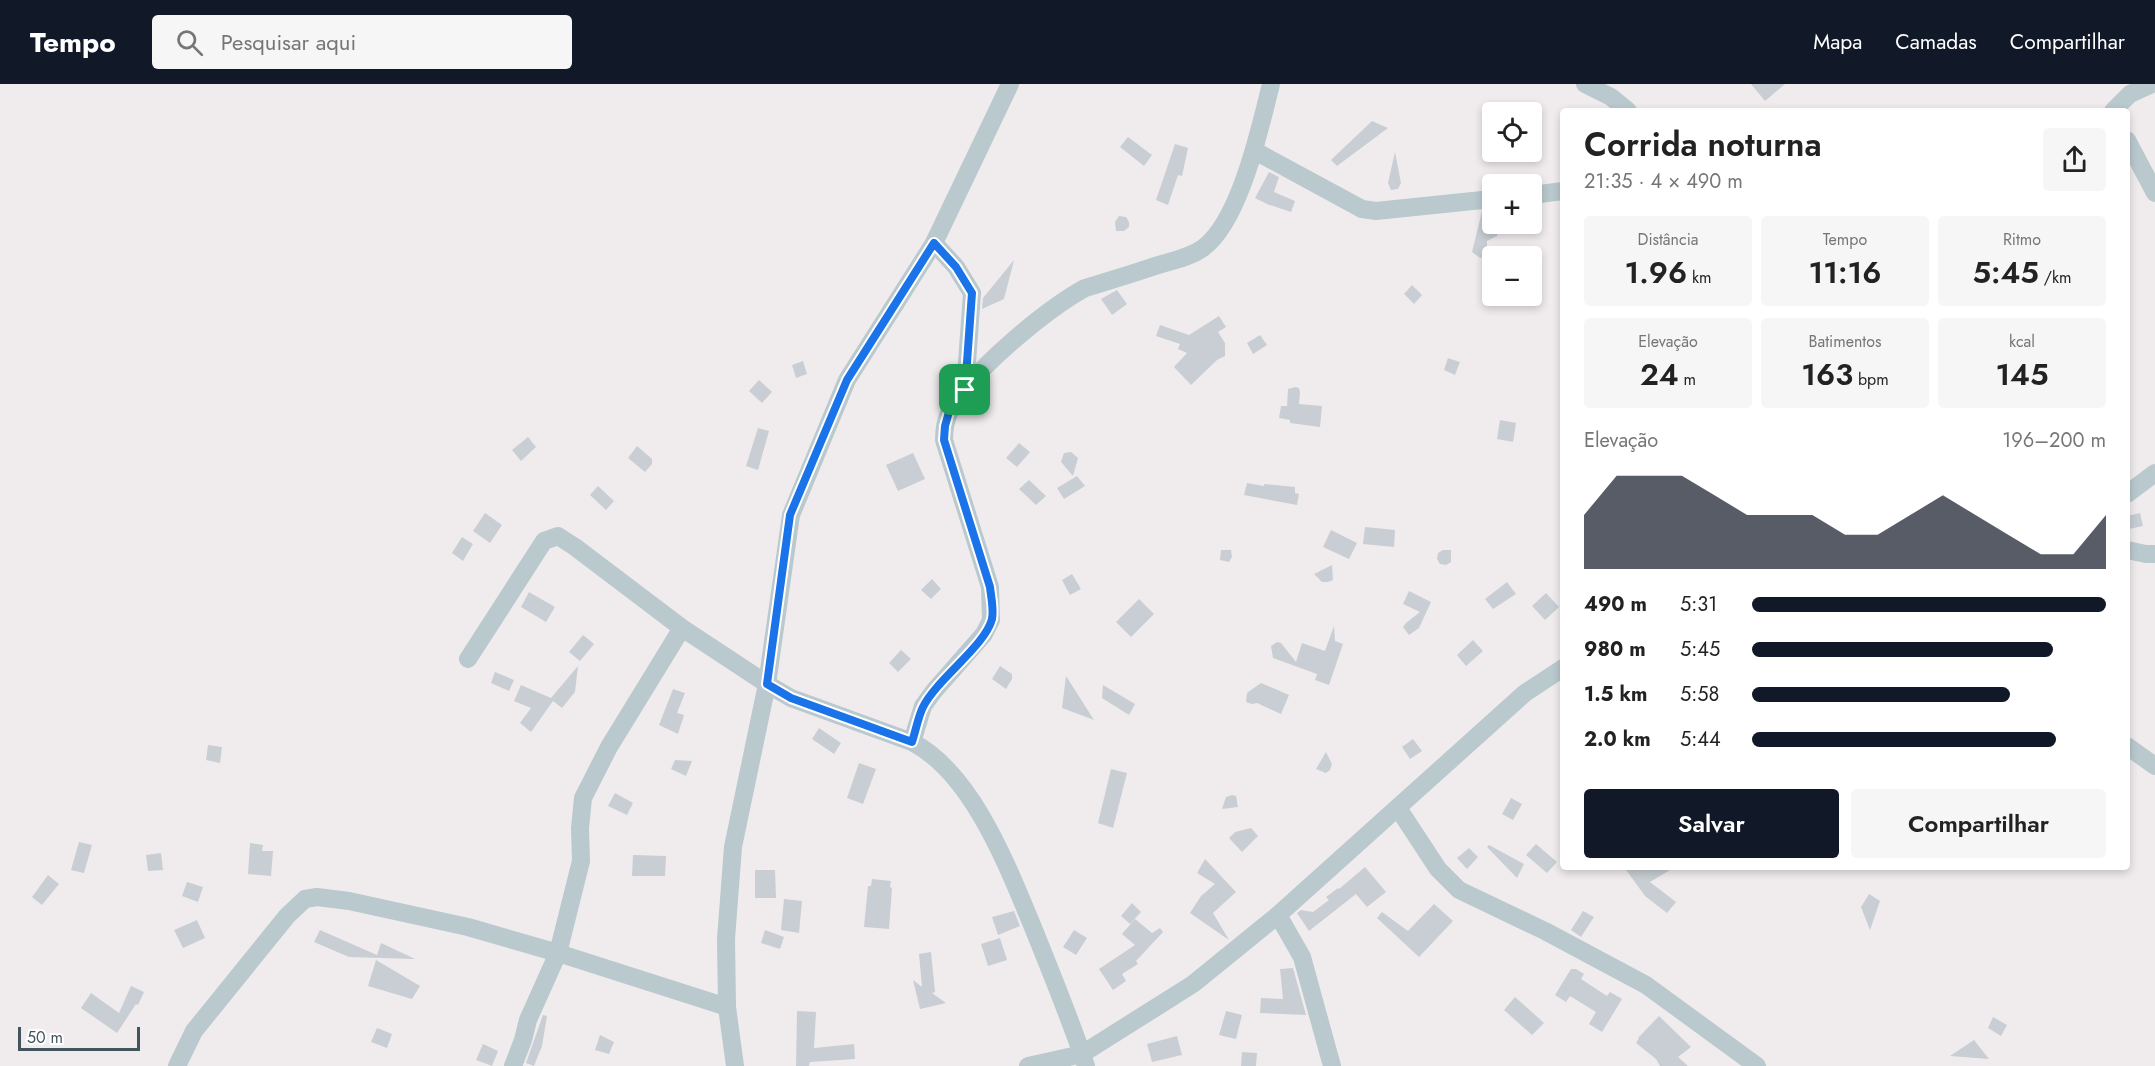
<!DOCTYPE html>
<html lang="pt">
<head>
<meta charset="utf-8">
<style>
  body { margin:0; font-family:Jost,sans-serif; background:#f6f6f6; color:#222; height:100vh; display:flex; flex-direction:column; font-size:22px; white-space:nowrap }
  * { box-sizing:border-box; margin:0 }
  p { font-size:20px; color:#767676 }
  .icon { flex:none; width:33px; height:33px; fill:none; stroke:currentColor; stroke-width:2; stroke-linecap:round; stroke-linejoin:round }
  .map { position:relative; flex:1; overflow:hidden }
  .sheet { position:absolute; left:1560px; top:24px; width:570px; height:762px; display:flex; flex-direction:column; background:#fff; border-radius:6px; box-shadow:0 3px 9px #0003 }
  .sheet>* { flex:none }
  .tools { position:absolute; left:1482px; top:18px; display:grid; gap:12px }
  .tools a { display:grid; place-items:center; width:60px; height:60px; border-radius:6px; background:#fff; box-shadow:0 3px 9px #0003; font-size:30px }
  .scale { position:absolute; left:18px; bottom:15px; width:122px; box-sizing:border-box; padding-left:6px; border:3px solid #43555c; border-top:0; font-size:16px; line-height:21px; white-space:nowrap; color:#43555c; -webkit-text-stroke:4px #fff; paint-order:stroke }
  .pin { position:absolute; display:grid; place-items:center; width:51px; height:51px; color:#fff; margin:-26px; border-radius:12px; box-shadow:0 3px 9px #0006 }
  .round { display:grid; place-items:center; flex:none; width:63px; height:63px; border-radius:6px; background:#f6f6f6 }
  .head { display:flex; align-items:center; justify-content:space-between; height:102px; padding:0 24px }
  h1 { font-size:33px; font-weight:600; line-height:45px }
  .metrics { display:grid; grid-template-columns:repeat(3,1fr); gap:9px; height:102px; padding:6px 24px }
  .metrics div { display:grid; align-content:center; border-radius:6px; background:#f6f6f6; text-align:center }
  .metrics b { font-size:30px; font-weight:600 }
  .metrics small { font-size:16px; font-weight:400 }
  .metrics p { font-size:16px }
  .chart { height:168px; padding:12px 24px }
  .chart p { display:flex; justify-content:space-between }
  .chart svg { width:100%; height:108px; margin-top:6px; fill:#111827; opacity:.7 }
  .primary-button { display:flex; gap:12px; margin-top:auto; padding:12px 24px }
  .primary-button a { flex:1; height:69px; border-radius:6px; background:#111827; color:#fff; font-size:24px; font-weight:600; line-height:69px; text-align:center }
  .primary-button a+a { background:#f6f6f6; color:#222 }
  ul { padding:0 24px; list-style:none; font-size:20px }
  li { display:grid; grid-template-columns:96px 72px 1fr; align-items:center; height:45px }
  li i { height:15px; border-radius:8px; background:#111827 }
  header { display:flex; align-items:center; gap:36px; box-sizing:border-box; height:84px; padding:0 30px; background:#111827; color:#fff }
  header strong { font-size:28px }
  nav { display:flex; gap:33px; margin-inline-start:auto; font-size:21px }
  .search { width:420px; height:54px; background:#f6f6f6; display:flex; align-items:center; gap:15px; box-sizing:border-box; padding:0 21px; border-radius:6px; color:#767676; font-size:22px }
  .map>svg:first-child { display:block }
  .building { fill:#c8ced3 }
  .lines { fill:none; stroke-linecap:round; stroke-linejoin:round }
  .minor { stroke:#b9c9ce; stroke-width:18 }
  .route-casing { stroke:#fff; stroke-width:12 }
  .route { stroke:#1a73e8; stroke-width:8 }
</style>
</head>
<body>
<header>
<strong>Tempo</strong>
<div class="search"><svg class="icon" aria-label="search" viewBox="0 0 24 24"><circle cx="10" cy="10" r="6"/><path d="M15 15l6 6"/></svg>Pesquisar aqui</div>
<nav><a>Mapa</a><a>Camadas</a><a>Compartilhar</a></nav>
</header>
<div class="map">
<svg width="2155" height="982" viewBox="0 0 2155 982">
  <rect width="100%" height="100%" fill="#f0eced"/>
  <g class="building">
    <path d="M1751,0H1785L1765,17Z"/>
    <path d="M1372,37L1388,44L1337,82L1331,76Z"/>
    <path d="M1128,53L1152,71L1144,82L1120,63Z"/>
    <path d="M1175,60L1188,64L1182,92L1178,91L1168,121L1156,116Z"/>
    <path d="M1395,68L1401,99L1398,105L1391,106L1388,99Z"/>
    <path d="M1269,88L1279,93L1274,108L1295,117L1291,128L1267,120L1255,114Z"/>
    <path d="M1482,127H1485L1486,140H1501L1497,152L1487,157V172L1480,174L1472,168Z"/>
    <path d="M1119,132L1126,133L1129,138V143L1124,147H1116L1115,138Z"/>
    <path d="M1014,176L1004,215L982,225L983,214Z"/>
    <path d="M1412,201L1422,211L1414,220L1404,210Z"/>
    <path d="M1117,206L1127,220L1112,231L1101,215Z"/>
    <path d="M1219,232L1226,243L1218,248L1225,259V272L1217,276L1191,301L1174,283L1187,269L1178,265L1180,260L1156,252L1160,241L1189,251Z"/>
    <path d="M1260,251L1267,261L1253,270L1247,259Z"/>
    <path d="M1448,274L1460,278L1455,291L1444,286Z"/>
    <path d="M803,277L807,290L796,294L792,281Z"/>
    <path d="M759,296L772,308L762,319L749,307Z"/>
    <path d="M1295,303L1299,304L1300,308L1299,320L1322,322L1320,343L1290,339V336L1279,334L1281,322H1287L1288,305Z"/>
    <path d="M1500,336L1516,339L1513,358L1497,355Z"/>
    <path d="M758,344L769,347L758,386L746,382Z"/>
    <path d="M528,353L536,363L521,377L512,366Z"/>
    <path d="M1019,359L1030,368L1017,383L1006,374Z"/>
    <path d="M637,362L652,375V380L645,388L628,374Z"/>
    <path d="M1071,368L1078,374L1073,392L1061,378L1064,369Z"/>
    <path d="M913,369L925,395L898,407L886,381Z"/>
    <path d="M1077,392L1085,402L1064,415L1057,404Z"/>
    <path d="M1029,396L1046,412L1036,421L1019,405Z"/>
    <path d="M1247,399L1264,402V400L1295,403V409L1299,410L1297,421L1244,411Z"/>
    <path d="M598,402L614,417L606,426L590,411Z"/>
    <path d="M485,429L502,441L490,459L473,447Z"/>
    <path d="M2140,429L2143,442L2129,445L2127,432Z"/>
    <path d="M1365,443L1395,446L1394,463L1363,460Z"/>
    <path d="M1331,446L1357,459L1349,475L1323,463Z"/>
    <path d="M462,453L473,460L463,477L452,469Z"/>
    <path d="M1221,466H1231L1232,473L1229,478L1220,476Z"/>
    <path d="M1443,466H1451V478L1446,481L1440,480L1437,475L1438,469Z"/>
    <path d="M1332,481L1333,496L1328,498H1322L1314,490Z"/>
    <path d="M1072,490L1081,505L1070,511L1062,496Z"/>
    <path d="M932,495L941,505L931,515L921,506Z"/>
    <path d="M1507,498L1516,510L1493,525L1485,515Z"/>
    <path d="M1409,507L1431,518L1419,544L1409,551L1403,543L1406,539L1420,528L1403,520Z"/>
    <path d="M529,508L555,523L546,538L521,523Z"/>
    <path d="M1546,509L1559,523L1545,536L1532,522Z"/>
    <path d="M1139,515L1154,530L1131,553L1116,538Z"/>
    <path d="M1334,542L1335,557L1343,560L1329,601L1315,596L1317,590L1273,574L1271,562L1277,558L1281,559L1296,578L1302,559L1325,567Z"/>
    <path d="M583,551L594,560L580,577L569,568Z"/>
    <path d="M1473,556L1483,567L1466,582L1457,571Z"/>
    <path d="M901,566L911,575L898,588L889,579Z"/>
    <path d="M578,582L575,608L562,624L553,617L531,648L520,639L531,624L514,617L521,601L551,614Z"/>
    <path d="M1000,582L1012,590V595L1006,605L992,595Z"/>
    <path d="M495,588L514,596L509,607L491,599Z"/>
    <path d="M1066,592L1094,636L1062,624Z"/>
    <path d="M1261,599L1289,611L1281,630L1257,619L1252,620L1246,618L1247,609Z"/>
    <path d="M1103,601L1135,620L1129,631L1102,614Z"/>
    <path d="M673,605L685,609L677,629L684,631L678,650L659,641Z"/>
    <path d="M819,644L841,659L834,670L812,655Z"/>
    <path d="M1413,655L1422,667L1410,675L1402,663Z"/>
    <path d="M208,661L222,663L220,679L206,676Z"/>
    <path d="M1326,668L1332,680L1330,686L1326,689L1316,685Z"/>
    <path d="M675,676L692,677L686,692L671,685Z"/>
    <path d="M859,679L876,685L863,720L847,714Z"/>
    <path d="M1111,685L1127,689L1113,744L1098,739Z"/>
    <path d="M615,709L633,719L627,731L608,722Z"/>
    <path d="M1232,711L1236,712L1238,723L1222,725L1226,713Z"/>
    <path d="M1511,714L1522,720L1513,736L1502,730Z"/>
    <path d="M1251,744L1258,752L1242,768L1229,754L1235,748Z"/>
    <path d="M79,758L92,761L84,789L71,786Z"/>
    <path d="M250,759L263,761L262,767H273L271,792L248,790Z"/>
    <path d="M1536,760L1557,778L1547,789L1526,771Z"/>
    <path d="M1489,761L1524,780L1517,794L1487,763Z"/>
    <path d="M1469,764L1478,773L1467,785L1457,774Z"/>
    <path d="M161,769L163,786L148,787L146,771Z"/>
    <path d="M633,771L666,772L665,792H632Z"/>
    <path d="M1205,775L1236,808L1213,829L1229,856L1190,829L1201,812L1215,800L1197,789Z"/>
    <path d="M1365,783L1386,808L1367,823L1356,810L1309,847L1297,829L1301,826L1313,828L1329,816L1326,813L1338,804L1339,805Z"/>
    <path d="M1624,783H1675L1650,798L1676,818L1667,829L1645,812Z"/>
    <path d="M755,786H775L776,814H755Z"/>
    <path d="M48,791L59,800L42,821L32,813Z"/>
    <path d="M872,795L891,797L890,803L892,804L889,845L864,843L868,802H871Z"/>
    <path d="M187,798L203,803L198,818L182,812Z"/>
    <path d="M1869,810L1880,817L1870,846L1861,823Z"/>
    <path d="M784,815L802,817L799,849L781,846Z"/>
    <path d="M1132,819L1141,828L1130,840L1121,832Z"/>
    <path d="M1434,820L1453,837L1419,873L1377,834L1382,828L1408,847Z"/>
    <path d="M1014,827L1020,842L998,851L992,833Z"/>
    <path d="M1583,827L1594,833L1581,853L1571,846Z"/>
    <path d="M1135,835L1152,849L1160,844L1163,848L1136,877L1138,880L1122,890L1126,897L1113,906L1099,885L1135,861L1122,850Z"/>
    <path d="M197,836L205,854L183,864L174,846Z"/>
    <path d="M320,846L377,871L381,859L415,875L349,873L314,858Z"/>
    <path d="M765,846L784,853L780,865L761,859Z"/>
    <path d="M1074,846L1087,854L1076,871L1063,863Z"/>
    <path d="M1000,854L1007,876L988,882L981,860Z"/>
    <path d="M931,868L935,908L932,909L946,919L920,925L913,896L922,903L919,870Z"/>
    <path d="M376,876L420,902L412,915L368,902Z"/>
    <path d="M1293,884L1306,931L1260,929L1261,914L1283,915L1280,885Z"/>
    <path d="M1571,885H1576L1584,890L1581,895L1607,912L1610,908L1622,915L1602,948L1589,940L1596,928L1570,912L1566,918L1555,911Z"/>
    <path d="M131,902L144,908L138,921L136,920L117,949L81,924L91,909L119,929Z"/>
    <path d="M1515,913L1544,939L1532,951L1504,926Z"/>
    <path d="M797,927L816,928L814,964L854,960L855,975L810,978L809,982H796Z"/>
    <path d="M1226,927L1242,931L1236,955L1219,951Z"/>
    <path d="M543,931L547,932L542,962L534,982L526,979Z"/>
    <path d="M1659,932L1691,963L1678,973L1688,982H1660L1656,975L1636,959L1639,954H1638Z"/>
    <path d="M1993,933L2007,941L2001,952L1988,944Z"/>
    <path d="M377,944L392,950L387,964L371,958Z"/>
    <path d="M600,951L614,958L609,970L595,966Z"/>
    <path d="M1177,952L1182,971L1152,978L1147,960Z"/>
    <path d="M1974,956L1989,975L1950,972Z"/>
    <path d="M483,960L498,967L492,982L476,976Z"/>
    <path d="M1242,968L1257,969L1256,982H1241Z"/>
  </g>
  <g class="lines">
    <g class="minor">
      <path d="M1585,0L1611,13L1628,27"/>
      <path d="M2113,27L2130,10L2152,0"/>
      <path d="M2127,56L2155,109"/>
      <path d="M1255,67L1362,125L1376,127L1492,115"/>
      <path d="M1532,111L1563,107"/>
      <path d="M934,159L956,183L972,209L965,306"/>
      <path d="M2127,410L2155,389"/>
      <path d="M2127,466L2146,470H2155"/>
      <path d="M468,575L544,457L558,452L575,463L682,544L767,600L791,431L847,296L934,159L1010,0"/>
      <path d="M912,658L923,622L934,607L984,550L991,536L990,503L944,356C944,347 945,338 949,329C967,290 1047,225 1085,204C1108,197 1132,190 1155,182C1171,177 1189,174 1203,164C1240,137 1260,44 1271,0"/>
      <path d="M2127,662L2155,682"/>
      <path d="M1398,724L1438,785L1459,806L1545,847L1646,901L1757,982"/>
      <path d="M1278,831L1302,873L1332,982"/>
      <path d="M177,982L194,947L287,832L305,815L317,813L349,817L468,843L558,869L727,923"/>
      <path d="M513,982L523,956L528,936L558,869L581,777L580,744L583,714L609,663L682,544"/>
      <path d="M735,982L727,923L726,855L733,763L767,600L791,614L912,658C972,689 1007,781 1032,841C1051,888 1070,934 1086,982"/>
      <path d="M1028,982L1082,970L1193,900L1278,831L1525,609L1563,584"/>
    </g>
  </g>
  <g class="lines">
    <g class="route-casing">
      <path id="route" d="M934,159L956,183L972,209L965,306L949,328L945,342L944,356L990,503C991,513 994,525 992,535C985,562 937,595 923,623C918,633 916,646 912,658L791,614L767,600L790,431L847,296Z"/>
    </g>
    <use href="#route" class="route"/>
  </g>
</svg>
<div class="tools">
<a><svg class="icon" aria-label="locate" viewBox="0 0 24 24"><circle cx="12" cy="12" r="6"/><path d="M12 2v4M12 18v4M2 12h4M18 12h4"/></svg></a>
<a>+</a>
<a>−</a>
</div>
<div class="scale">50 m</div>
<div class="pin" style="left:965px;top:306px;background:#1e9e55"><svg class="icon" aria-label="arrive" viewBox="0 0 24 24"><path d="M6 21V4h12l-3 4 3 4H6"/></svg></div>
<section class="sheet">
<div class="head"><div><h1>Corrida noturna</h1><p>21:35 · 4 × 490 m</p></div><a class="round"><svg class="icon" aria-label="share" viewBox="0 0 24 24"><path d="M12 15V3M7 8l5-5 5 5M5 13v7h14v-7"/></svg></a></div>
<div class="metrics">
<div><p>Distância</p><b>1.96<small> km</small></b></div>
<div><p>Tempo</p><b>11:16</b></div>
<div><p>Ritmo</p><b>5:45<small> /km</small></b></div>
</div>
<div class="metrics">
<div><p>Elevação</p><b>24<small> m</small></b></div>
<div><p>Batimentos</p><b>163<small> bpm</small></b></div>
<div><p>kcal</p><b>145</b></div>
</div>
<div class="chart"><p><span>Elevação</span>196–200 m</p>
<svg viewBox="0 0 160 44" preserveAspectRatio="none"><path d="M0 44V22L10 6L20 6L30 6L40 14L50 22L60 22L70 22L80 30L90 30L100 22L110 14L120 22L130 30L140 38L150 38L160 22V44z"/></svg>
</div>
<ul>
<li><b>490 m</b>5:31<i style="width:100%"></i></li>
<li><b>980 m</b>5:45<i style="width:85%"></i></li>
<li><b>1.5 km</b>5:58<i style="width:73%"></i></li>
<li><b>2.0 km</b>5:44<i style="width:86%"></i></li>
</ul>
<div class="primary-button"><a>Salvar</a><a>Compartilhar</a></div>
</section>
</div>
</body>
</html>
